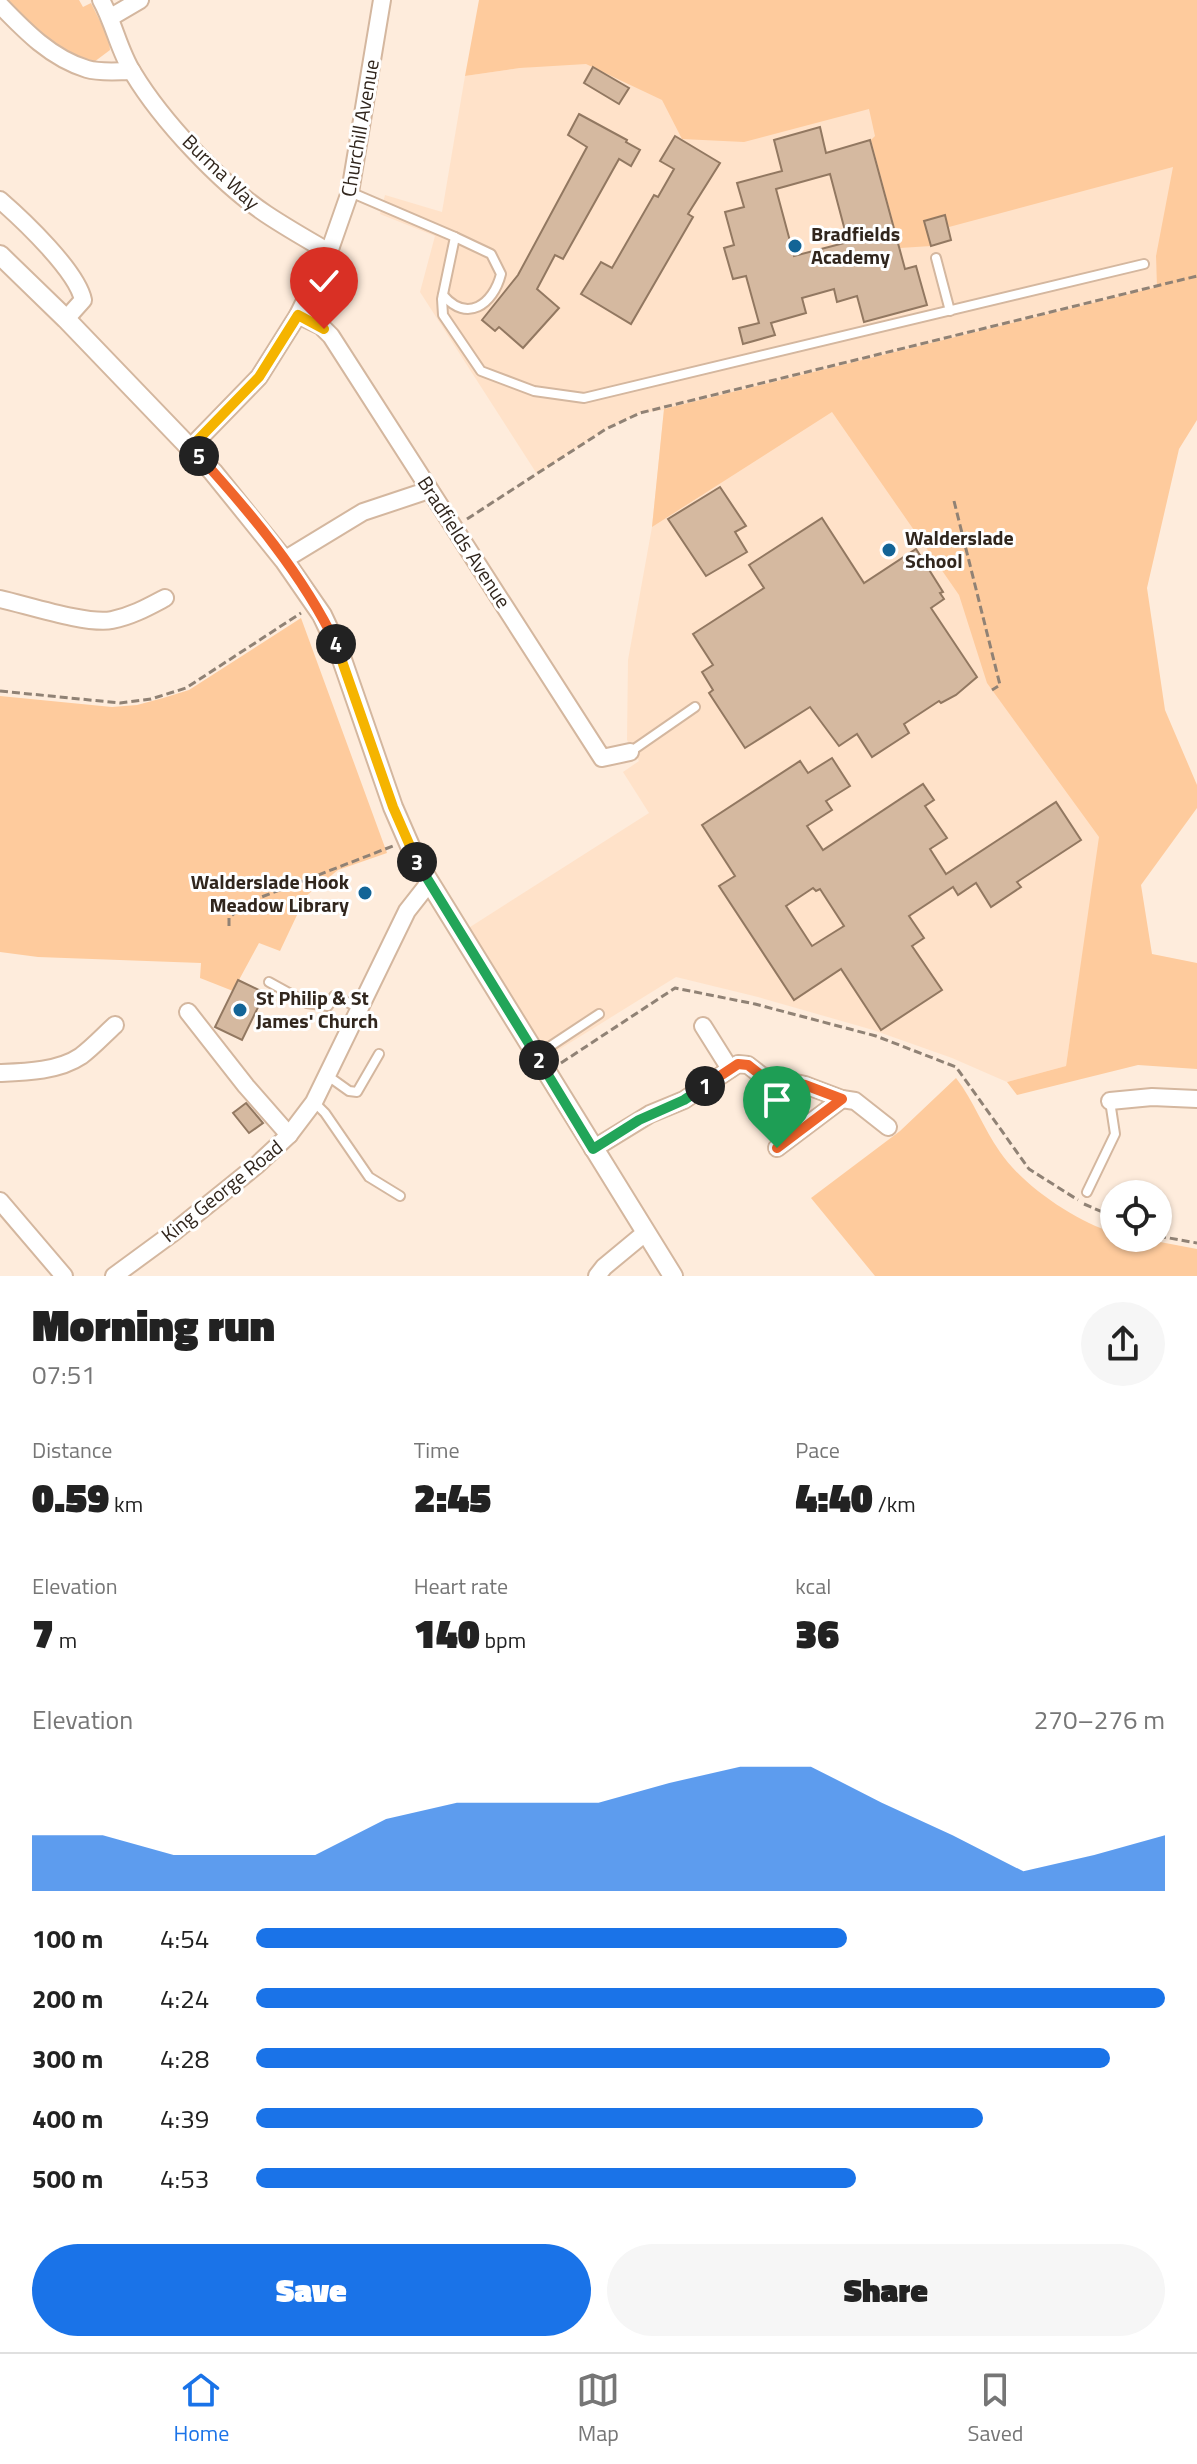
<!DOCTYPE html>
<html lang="en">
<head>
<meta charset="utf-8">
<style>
  body { margin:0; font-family:"Titillium Web",sans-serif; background:#f6f6f6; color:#222; height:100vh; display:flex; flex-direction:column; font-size:30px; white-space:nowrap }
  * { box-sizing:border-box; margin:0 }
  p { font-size:26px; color:#767676 }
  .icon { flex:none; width:44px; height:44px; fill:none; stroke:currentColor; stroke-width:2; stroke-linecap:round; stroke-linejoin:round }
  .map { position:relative; height:1276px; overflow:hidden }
  .sheet { display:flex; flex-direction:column; background:#fff; flex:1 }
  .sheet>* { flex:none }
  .fabs { position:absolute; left:1100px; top:1180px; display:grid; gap:16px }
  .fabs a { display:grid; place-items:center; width:72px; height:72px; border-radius:50%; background:#fff; box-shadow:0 2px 6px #0004; font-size:40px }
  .pin { position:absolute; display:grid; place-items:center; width:68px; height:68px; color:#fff; margin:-82px -34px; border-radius:50% 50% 50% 0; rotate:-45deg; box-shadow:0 0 8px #0007 }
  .pin .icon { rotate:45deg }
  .km { position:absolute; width:40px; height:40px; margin:-20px; border-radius:50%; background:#222; color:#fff; font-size:22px; line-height:40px; text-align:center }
  .round { display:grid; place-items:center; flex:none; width:84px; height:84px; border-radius:42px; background:#f6f6f6 }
  .summary { display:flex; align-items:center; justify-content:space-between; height:136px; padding:0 32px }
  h1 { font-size:44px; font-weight:800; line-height:60px }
  .metrics { display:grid; grid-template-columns:repeat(3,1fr); gap:12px; height:136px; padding:8px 32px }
  .metrics div { display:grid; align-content:center }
  .metrics b { font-size:40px; font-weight:800 }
  .metrics small { font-size:22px; font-weight:400 }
  .metrics p { font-size:22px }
  .chart { height:224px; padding:16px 32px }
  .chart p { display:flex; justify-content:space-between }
  .chart svg { width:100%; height:144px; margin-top:8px; fill:#1a73e8; opacity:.7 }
  .button { display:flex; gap:16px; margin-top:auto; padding:16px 32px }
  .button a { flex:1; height:92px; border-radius:48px; background:#1a73e8; color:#fff; font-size:32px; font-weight:800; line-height:92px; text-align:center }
  .button a+a { background:#f6f6f6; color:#222 }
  ul { padding:0 32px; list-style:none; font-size:26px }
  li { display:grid; grid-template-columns:128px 96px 1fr; align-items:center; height:60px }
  li i { height:20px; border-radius:10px; background:#1a73e8 }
  .tabs { display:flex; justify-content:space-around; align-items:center; height:112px; border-top:2px solid #e0e0e0; background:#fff; font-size:22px; color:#767676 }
  .tabs a { display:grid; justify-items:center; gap:4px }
  .tabs .on { color:#1a73e8 }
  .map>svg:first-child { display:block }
  .built { fill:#ffe2c9 }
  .green { fill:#fecb9d }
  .building { fill:#d5b9a0; stroke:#927861; stroke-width:2; fill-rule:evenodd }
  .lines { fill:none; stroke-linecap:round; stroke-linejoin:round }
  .service-casing { stroke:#d4b79f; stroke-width:12 }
  .minor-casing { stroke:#d4b79f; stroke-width:20 }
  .tertiary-casing { stroke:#d4b79f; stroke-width:22 }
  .path { stroke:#908275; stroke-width:3; stroke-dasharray:8 4; stroke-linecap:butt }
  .service { stroke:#fff; stroke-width:8 }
  .minor { stroke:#fff; stroke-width:16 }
  .tertiary { stroke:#fff; stroke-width:18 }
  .split-1-casing { stroke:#fff; stroke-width:16 }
  .split-2-casing { stroke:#fff; stroke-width:16 }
  .split-3-casing { stroke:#fff; stroke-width:16 }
  .split-4-casing { stroke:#fff; stroke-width:16 }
  .split-5-casing { stroke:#fff; stroke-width:16 }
  .split-6-casing { stroke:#fff; stroke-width:16 }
  .split-1 { stroke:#f0652b; stroke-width:10 }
  .split-2 { stroke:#22a559; stroke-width:10 }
  .split-3 { stroke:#22a559; stroke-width:10 }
  .split-4 { stroke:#f5b400; stroke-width:10 }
  .split-5 { stroke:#f0652b; stroke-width:10 }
  .split-6 { stroke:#f5b400; stroke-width:10 }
  .poi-dot { fill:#136496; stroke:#fff; stroke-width:3 }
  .labels { text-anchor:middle; stroke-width:6; stroke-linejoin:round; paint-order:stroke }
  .street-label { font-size:20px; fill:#31261d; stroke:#fff }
  .poi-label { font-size:20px; font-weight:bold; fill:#31261d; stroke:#fff; text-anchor:start }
</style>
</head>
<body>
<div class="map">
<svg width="1197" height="1276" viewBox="0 0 1197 1276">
  <rect width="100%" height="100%" fill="#feecdc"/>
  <path class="built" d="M1197,0V117L1156,256L1158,287L1100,838L1066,1066L1007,1082L952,1058L873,1030L758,997L676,977L547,1057L467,929L649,813L623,772L639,761L627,740L628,660L652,527L664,410L640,413L606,429L537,474L420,292L435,236L380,214L385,195L442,212L465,76L520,68Z"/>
  <g class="green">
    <path d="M4,0H79L83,7L91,3L109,39L110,50L94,62L70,57Z"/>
    <path d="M479,0H1197V420L1179,449L1147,588L1165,710L1197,785V808L1141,885L1152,954L1197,963V1069L1138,1065L1017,1095L1007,1082L1066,1066L1099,837L987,683L959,595L832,412L652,527L664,409L1157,287L1156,256L1173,167L949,227L944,215L925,220L931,246L900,248L871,140L875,136L869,109L744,142L682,139L662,100L586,64L520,68L465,76Z"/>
    <path d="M301,618L387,853L338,870L306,896L280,951L259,943L233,991L200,978L201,963L38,957L0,952V696L112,707L137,705L163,698L189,690Z"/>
    <path d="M956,1078C974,1101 983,1128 1000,1152C1023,1186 1075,1221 1114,1233V1238H1139L1197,1249V1276H875L811,1198L900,1131Z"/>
  </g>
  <g class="building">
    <path d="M593,67L629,88L619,104L584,83Z"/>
    <path d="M579,114L627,140L626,142L640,150L631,166L619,159L563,259L555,255L537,289L559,308L523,348L499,327L495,331L482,320L518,275L587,147L568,135Z"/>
    <path d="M820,127L826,153L870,140L905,269L916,266L927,305L864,322L857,296L837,302L834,289L802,298L806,313L771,323L775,335L743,344L739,328L759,323L746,276L733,279L724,248L734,245L725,212L744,207L737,183L782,171L774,140ZM830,174L848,242L794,256L776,189Z"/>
    <path d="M675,136L720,163L688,214L693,217L631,324L581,294L601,262L612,268L654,195L658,197L674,169L660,161Z"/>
    <path d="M945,215L951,240L931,246L924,221Z"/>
    <path d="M720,487L746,526L735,532L747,552L706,576L668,519Z"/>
    <path d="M822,518L864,583L916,549L943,592L940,593L944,599L931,608L977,677L956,695L941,703L939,701L904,724L909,733L872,757L857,734L839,746L810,707L745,748L709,693L713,690L702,672L713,665L693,634L764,588L749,565Z"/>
    <path d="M832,758L850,786L826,801L832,810L807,826L823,850L923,784L934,800L925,806L947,838L930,849L946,874L1056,802L1081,840L1017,882L1021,887L991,907L976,883L958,895L953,887L909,916L924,938L912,946L942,990L881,1030L841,969L794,1000L719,886L735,876L702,825L800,761L808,773ZM813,888L816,891L820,889L844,926L812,946L786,906Z"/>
    <path d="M238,980L265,993L242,1040L215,1027Z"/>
    <path d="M246,1103L263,1123L249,1133L233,1113Z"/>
  </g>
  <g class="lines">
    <g class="service-casing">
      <g id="service">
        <path d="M350,192L455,237L442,299L443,315L481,371L534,391L584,398L1144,264"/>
        <path d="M936,258L950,311"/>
        <path d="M443,295C467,323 493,305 501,274L491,254L455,237"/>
        <path d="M630,752L695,707"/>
        <path d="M269,982L307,1003L328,1006L334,996L360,1008"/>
        <path d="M537,1055L599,1014"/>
        <path d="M328,1076L349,1091L357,1092L379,1054"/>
        <path d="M314,1102L325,1113L369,1177L400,1196"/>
        <path d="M1087,1192L1115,1134L1110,1101"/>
      </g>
    </g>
    <g class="minor-casing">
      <g id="minor">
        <path d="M101,0C114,23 119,51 133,73C162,121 220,183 266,214C287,228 308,240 329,252"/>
        <path d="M0,5C25,31 51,58 87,69C100,73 118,71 132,71"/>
        <path d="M111,17L140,0"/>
        <path d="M0,200C23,220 77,271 83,300L66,319"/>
        <path d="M298,315L321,326L331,336L602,758L630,752"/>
        <path d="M191,447L259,377L298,315L329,252L350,192L382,0"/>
        <path d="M284,560L363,512L429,490"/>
        <path d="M0,599C27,605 88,625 112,620C132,616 148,607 165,598"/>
        <path d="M188,1012L246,1086L289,1135"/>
        <path d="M703,1026L730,1069"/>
        <path d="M0,1073C26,1072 59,1071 81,1056C93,1047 104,1035 115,1025"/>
        <path d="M1110,1101L1152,1097L1197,1099"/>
        <path d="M777,1148L842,1099"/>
        <path d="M593,1149L650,1114L684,1100L738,1064L748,1065L762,1076L805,1085L842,1099L855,1101L888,1127"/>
        <path d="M0,1201L64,1276"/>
        <path d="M114,1276L174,1232L257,1165L289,1135L314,1102L407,911L429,883"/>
        <path d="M597,1276L604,1267L645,1233"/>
      </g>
    </g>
    <g class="tertiary-casing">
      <path id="tertiary" d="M0,255L66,319L213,472L284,560L322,615L339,651L393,807L417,862L673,1276"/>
    </g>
    <g class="path">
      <path d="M954,501L1000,685L992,690"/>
      <path d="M467,519L606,429L640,413L1197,276"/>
      <path d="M0,691L120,703L151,699L186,688L301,613"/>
      <path d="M229,926V918L246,903L393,846"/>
      <path d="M561,1063L675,988L755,1004L876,1036L956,1067L1029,1169L1078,1200"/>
      <path d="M1084,1204L1114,1217"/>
      <path d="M1158,1236L1197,1243"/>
    </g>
    <use href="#service" class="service"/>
    <use href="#minor" class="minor"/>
    <use href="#tertiary" class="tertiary"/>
  </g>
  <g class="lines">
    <g class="split-1-casing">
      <path id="split-1" d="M705,1086L738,1064L748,1065L762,1076L805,1085L842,1099L777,1148"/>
    </g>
    <g class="split-2-casing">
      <path id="split-2" d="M539,1060L593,1149L639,1120L684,1100L705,1086"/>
    </g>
    <g class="split-3-casing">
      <path id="split-3" d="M417,862L539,1060"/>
    </g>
    <g class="split-4-casing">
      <path id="split-4" d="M336,644L393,807L417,862"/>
    </g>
    <g class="split-5-casing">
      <path id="split-5" d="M199,456C250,512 303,575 336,644"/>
    </g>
    <g class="split-6-casing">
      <path id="split-6" d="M199,456L191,447L259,377L298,315L324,329"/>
    </g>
    <use href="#split-1" class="split-1"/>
    <use href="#split-2" class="split-2"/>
    <use href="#split-3" class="split-3"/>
    <use href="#split-4" class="split-4"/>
    <use href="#split-5" class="split-5"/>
    <use href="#split-6" class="split-6"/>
  </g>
  <g class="poi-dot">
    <circle cx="795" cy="246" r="8"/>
    <circle cx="889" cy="550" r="8"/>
    <circle cx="365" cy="893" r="8"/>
    <circle cx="240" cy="1010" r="8"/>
  </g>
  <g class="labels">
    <g class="street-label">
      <text transform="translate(360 128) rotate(-80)" y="7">Churchill Avenue</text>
      <text transform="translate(221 172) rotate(44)" y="7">Burma Way</text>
      <text transform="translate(464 542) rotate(57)" y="7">Bradfields Avenue</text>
      <text transform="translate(222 1191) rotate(-39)" y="7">King George Road</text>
    </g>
    <g class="poi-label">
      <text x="811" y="241">Bradfields<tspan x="811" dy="23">Academy</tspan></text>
      <text x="905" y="545">Walderslade<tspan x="905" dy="23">School</tspan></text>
      <text x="349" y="889" text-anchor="end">Walderslade Hook<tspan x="349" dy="23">Meadow Library</tspan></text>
      <text x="256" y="1005">St Philip &amp; St<tspan x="256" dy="23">James' Church</tspan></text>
    </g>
  </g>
</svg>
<div class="fabs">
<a><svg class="icon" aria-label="locate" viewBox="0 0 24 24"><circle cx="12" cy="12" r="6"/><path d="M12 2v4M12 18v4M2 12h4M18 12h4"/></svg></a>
</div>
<div class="pin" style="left:777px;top:1148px;background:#1e9e55"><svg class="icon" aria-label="arrive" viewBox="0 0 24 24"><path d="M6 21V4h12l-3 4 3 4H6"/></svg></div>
<div class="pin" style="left:324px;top:329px;background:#d93025"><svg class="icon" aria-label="check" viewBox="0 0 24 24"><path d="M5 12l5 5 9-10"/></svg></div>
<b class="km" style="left:705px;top:1086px">1</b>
<b class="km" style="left:539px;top:1060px">2</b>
<b class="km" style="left:417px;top:862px">3</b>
<b class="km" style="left:336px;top:644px">4</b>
<b class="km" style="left:199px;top:456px">5</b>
</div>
<section class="sheet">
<div class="summary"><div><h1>Morning run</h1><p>07:51</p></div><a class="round"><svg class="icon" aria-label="share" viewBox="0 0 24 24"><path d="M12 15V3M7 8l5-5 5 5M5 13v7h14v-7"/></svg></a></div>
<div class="metrics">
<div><p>Distance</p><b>0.59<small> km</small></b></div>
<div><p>Time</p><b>2:45</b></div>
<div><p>Pace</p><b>4:40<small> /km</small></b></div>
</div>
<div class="metrics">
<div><p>Elevation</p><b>7<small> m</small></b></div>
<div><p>Heart rate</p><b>140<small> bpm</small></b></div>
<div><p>kcal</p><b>36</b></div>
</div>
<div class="chart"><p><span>Elevation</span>270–276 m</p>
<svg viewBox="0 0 160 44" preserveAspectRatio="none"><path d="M0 44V27L10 27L20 33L30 33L40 33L50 22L60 17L70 17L80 17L90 11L100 6L110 6L120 17L130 27L140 38L150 33L160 27V44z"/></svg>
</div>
<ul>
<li><b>100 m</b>4:54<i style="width:65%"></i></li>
<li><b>200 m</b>4:24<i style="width:100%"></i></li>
<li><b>300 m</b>4:28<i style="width:94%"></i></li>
<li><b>400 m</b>4:39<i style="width:80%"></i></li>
<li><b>500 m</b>4:53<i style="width:66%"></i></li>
</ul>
<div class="button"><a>Save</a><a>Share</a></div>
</section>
<nav class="tabs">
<a class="on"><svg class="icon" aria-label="home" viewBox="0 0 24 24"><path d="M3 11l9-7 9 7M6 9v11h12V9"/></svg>Home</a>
<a><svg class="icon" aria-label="map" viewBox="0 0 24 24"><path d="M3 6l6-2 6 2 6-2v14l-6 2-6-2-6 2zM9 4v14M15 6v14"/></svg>Map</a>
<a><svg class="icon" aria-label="saved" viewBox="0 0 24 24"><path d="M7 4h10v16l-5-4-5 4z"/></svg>Saved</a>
</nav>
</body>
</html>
